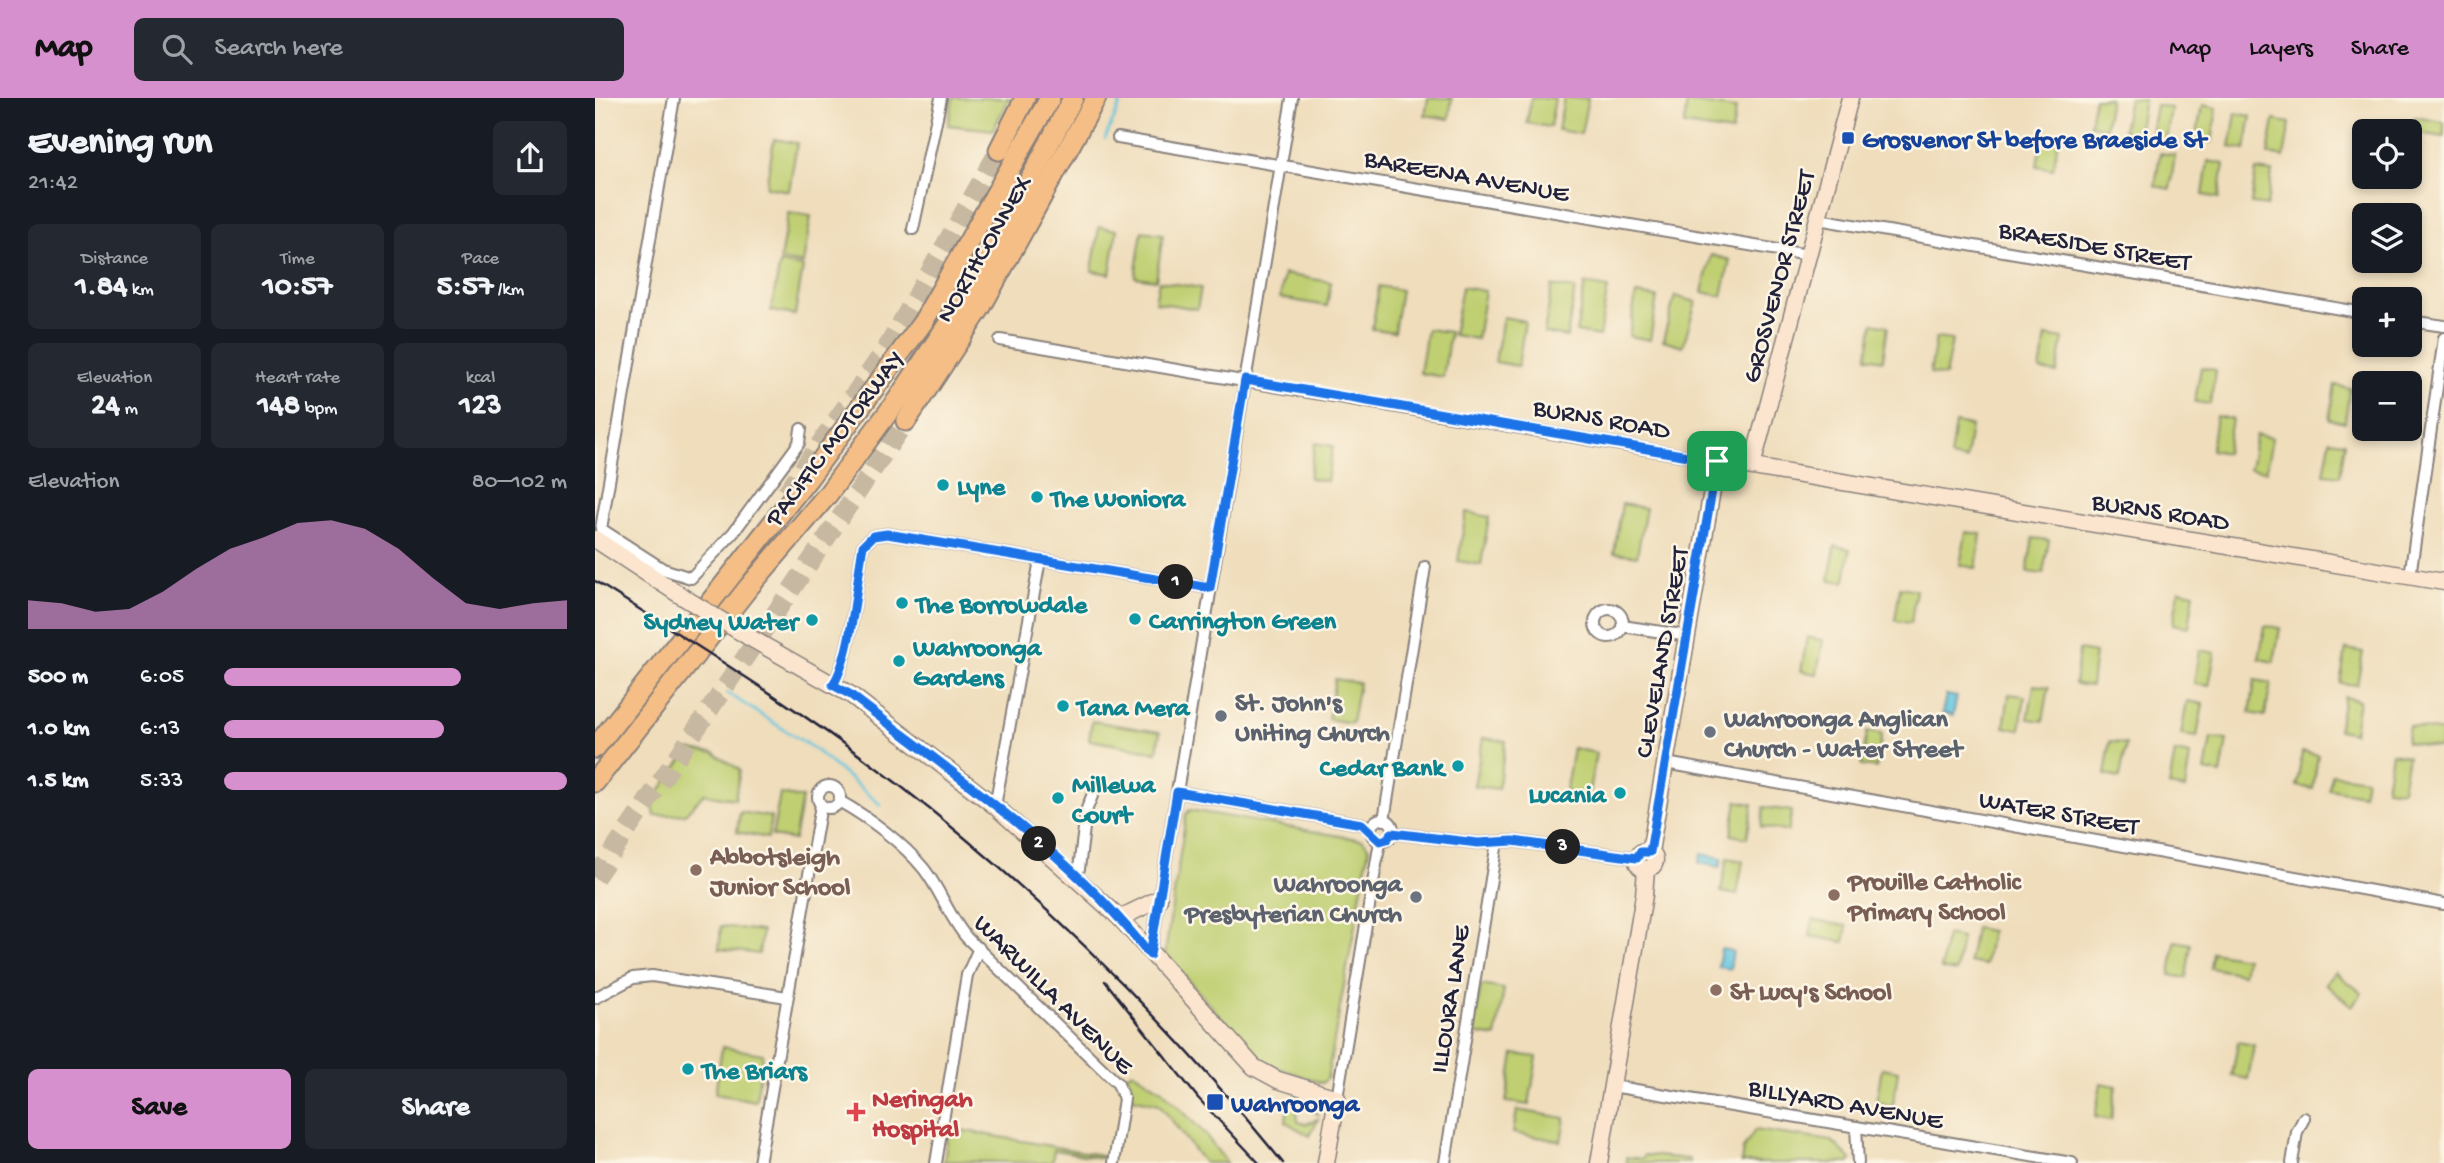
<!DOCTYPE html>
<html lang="en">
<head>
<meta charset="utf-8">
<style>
  body { margin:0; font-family:"Gochi Hand",sans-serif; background:#242831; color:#f1f3f6; height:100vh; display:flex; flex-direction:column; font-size:26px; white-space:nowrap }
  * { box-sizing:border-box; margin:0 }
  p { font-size:23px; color:#9ea1a6 }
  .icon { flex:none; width:38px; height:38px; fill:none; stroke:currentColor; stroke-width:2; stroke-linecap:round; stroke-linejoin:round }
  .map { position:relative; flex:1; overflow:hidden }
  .sheet { display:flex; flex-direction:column; background:#171b24; width:595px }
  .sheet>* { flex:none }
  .buttons { position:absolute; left:1757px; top:21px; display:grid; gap:14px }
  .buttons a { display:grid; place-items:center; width:70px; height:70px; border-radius:10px; background:#171b24; box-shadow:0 4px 10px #0003; font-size:35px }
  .pin { position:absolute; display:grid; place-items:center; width:60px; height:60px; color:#fff; margin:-30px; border-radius:14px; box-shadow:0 4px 10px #0006 }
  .km { position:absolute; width:35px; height:35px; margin:-18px; border-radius:50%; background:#222; color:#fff; font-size:19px; line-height:35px; text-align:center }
  .round { display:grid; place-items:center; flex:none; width:74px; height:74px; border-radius:10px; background:#242831 }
  .overview { display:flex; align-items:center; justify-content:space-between; height:119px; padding:0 28px }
  h1 { font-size:38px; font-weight:800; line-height:52px }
  .figures { display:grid; grid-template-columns:repeat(3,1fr); gap:10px; height:119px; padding:7px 28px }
  .figures div { display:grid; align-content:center; border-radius:10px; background:#242831; text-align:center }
  .figures b { font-size:30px; font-weight:800 }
  .figures small { font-size:19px; font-weight:400 }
  .figures p { font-size:19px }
  .chart { height:196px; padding:14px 28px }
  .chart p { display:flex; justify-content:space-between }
  .chart svg { width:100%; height:126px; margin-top:7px; fill:#d690ce; opacity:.7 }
  .action { display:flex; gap:14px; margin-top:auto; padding:14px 28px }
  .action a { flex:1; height:80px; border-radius:10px; background:#d690ce; color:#111; font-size:28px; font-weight:800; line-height:80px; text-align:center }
  .action a+a { background:#242831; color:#f1f3f6 }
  ul { padding:0 28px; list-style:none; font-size:23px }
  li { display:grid; grid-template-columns:112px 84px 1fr; align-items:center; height:52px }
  li i { height:18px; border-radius:9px; background:#d690ce }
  header { display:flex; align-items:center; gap:42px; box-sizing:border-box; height:98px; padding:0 35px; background:#d690ce; color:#111 }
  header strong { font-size:33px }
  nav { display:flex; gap:38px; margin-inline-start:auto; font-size:24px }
  .search { width:490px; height:63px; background:#242831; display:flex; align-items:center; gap:18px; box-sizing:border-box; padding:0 24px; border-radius:10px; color:#9ea1a6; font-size:26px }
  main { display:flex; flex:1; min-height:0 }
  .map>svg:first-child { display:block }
  .green { fill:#bfcf72; stroke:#707856; stroke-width:2 }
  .water { fill:#61c5df; stroke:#42748d; stroke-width:2 }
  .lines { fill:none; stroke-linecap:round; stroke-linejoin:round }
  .stream { stroke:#61c5df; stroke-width:2.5 }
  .highway-tunnel { stroke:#c6b8a1; stroke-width:19; stroke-dasharray:19 10; stroke-linecap:butt }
  .street-casing { stroke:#88807b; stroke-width:14 }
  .secondary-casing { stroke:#88807b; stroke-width:19 }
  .highway-casing { stroke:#88807b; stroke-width:23 }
  .street { stroke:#fff; stroke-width:10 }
  .secondary { stroke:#fbe5cf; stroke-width:16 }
  .highway { stroke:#f5be86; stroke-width:19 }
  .rail { stroke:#22223b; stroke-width:2.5 }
  .secondary-bridge-casing { stroke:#88807b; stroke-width:19; stroke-linecap:butt }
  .secondary-bridge { stroke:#fbe5cf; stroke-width:16 }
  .route-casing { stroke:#fff; stroke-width:14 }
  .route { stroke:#1a73e8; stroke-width:9 }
  .transit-dot { fill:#1a4fb4; stroke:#fcf5e5; stroke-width:2.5 }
  .culture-dot { fill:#0f9aa8; stroke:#fcf5e5; stroke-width:2.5 }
  .worship-dot { fill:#6b7280; stroke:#fcf5e5; stroke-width:2.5 }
  .education-dot { fill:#8d6e63; stroke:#fcf5e5; stroke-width:2.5 }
  .health-dot { fill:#e0444e; stroke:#fcf5e5; stroke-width:2.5 }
  .labels { text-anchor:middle; stroke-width:5; stroke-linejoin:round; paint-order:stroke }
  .transit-label { font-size:26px; font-weight:bold; fill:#164399; stroke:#fcf5e5; text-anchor:start }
  .street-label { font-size:26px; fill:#22223b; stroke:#fcf5e5 }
  .culture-label { font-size:26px; font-weight:bold; fill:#0d838f; stroke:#fcf5e5; text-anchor:start }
  .worship-label { font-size:26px; font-weight:bold; fill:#5b616d; stroke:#fcf5e5; text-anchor:start }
  .education-label { font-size:26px; font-weight:bold; fill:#785e54; stroke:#fcf5e5; text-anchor:start }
  .health-label { font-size:26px; font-weight:bold; fill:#be3a42; stroke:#fcf5e5; text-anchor:start }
</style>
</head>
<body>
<header>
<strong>Map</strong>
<div class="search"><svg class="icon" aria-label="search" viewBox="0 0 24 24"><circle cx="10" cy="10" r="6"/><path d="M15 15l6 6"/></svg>Search here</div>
<nav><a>Map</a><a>Layers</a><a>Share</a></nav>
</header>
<main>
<section class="sheet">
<div class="overview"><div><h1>Evening run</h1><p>21:42</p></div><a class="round"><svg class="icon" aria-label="share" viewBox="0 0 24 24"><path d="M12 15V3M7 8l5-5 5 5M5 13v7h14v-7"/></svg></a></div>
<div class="figures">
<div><p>Distance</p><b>1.84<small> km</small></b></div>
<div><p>Time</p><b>10:57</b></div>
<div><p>Pace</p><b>5:57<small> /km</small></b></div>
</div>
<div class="figures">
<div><p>Elevation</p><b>24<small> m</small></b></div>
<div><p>Heart rate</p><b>148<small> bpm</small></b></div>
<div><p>kcal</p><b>123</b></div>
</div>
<div class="chart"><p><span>Elevation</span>80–102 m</p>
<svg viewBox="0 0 160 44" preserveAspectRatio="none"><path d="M0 44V34L10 35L20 38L30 37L40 31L50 23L60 16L70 12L80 7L90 6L100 9L110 16L120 26L130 35L140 37L150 35L160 34V44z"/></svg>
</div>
<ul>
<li><b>500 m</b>6:05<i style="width:69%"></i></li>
<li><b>1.0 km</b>6:13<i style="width:64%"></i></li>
<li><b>1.5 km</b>5:33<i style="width:100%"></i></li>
</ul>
<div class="action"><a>Save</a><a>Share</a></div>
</section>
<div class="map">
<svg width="1849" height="1065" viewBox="0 0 1849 1065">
  <rect width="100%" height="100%" fill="#fcf5e5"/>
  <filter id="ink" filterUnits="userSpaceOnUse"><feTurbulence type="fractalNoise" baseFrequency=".0143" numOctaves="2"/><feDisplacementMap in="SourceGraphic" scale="14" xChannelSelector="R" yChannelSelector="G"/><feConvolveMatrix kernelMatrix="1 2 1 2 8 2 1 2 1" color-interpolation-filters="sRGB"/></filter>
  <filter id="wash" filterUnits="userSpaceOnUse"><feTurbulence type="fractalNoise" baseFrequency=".00686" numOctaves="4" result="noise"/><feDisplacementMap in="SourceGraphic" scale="28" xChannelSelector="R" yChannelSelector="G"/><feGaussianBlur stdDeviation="1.57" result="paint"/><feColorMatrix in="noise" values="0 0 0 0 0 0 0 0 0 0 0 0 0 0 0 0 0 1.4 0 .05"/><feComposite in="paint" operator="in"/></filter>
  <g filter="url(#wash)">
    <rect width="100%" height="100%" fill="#efddbb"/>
    <g class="green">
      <path d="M358,0H414L398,32L353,27Z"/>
      <path d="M833,0H857L854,21L830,17Z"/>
      <path d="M936,0H960L955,29L932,25Z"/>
      <path d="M969,0H993L986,36L963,32Z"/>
      <path d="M1499,0H1515L1510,30L1495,27Z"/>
      <path d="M1534,0L1549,2L1543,36L1528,33Z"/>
      <path d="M1092,4L1141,11L1137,34L1089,27Z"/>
      <path d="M1561,7L1576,10L1571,43L1555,41Z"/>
      <path d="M1607,7L1622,10L1617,44L1601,41Z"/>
      <path d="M1641,15L1656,18L1650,52L1635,49Z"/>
      <path d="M1820,19L1849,24V39L1817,34Z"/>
      <path d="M1679,22L1695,25L1689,59L1673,56Z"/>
      <path d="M1448,34L1464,37L1458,71L1442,68Z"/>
      <path d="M179,41L202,45L194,93L171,89Z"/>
      <path d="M1565,55L1580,57L1575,91L1560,88Z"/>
      <path d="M1613,63L1629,66L1624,100L1608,97Z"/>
      <path d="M1661,72L1677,74L1672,108L1656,106Z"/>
      <path d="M193,115L216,118L208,166L185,162Z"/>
      <path d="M504,129L522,132L515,176L497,173Z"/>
      <path d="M547,133L568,136L561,182L540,179Z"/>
      <path d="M1116,157L1135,162L1127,198L1107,194Z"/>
      <path d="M185,165L208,169L200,217L176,213Z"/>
      <path d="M689,176L736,184L732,208L685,200Z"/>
      <path d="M564,183L606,190L602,211L560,204Z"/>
      <path d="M990,186L1013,190L1004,238L981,234Z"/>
      <path d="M784,188L806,192L799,234L777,231Z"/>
      <path d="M957,188L980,191L972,239L949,235Z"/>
      <path d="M867,189L890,193L882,241L858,237Z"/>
      <path d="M1041,196L1062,199L1055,242L1034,238Z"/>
      <path d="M1080,198L1101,204L1088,248L1068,242Z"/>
      <path d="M908,219L930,223L923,268L900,264Z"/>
      <path d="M1278,225L1293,228L1288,262L1272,259Z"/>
      <path d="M832,231L855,234L848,279L825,275Z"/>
      <path d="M1451,238L1468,241L1462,275L1445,272Z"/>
      <path d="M1341,240L1357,242L1350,278L1335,275Z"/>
      <path d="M1606,269L1621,272L1615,306L1600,304Z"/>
      <path d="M1740,287L1755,290L1750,324L1734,321Z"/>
      <path d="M1621,318L1637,321L1631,355L1616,352Z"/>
      <path d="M1360,325L1376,328L1371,362L1355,359Z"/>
      <path d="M1661,337L1677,340L1671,373L1655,371Z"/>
      <path d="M1735,342L1750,344L1745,378L1729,376Z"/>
      <path d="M720,345L738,348L732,383L714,380Z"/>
      <path d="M1027,406L1051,410L1042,458L1019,455Z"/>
      <path d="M871,414L894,419L886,467L863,463Z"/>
      <path d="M1371,434L1386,436L1381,470L1365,467Z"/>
      <path d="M1438,440L1454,442L1448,476L1432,474Z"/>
      <path d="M1240,448L1255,451L1250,484L1234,482Z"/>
      <path d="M1305,489L1321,492L1316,525L1300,523Z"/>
      <path d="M1584,492L1599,495L1594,529L1578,526Z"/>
      <path d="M1670,528L1685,530L1679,564L1664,561Z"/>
      <path d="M1212,539L1228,542L1222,576L1206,573Z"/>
      <path d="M1751,551L1768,554L1762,587L1745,585Z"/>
      <path d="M1484,552L1500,555L1496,588L1480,586Z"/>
      <path d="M1604,552L1620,555L1614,588L1599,586Z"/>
      <path d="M740,581L764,585L757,625L733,621Z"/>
      <path d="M1660,582L1676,585L1670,618L1655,615Z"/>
      <path d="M1439,587L1454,589L1448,623L1433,621Z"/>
      <path d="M1414,596L1430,598L1425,632L1409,629Z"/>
      <path d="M1749,599L1764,602L1759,635L1743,632Z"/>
      <path d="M1592,603L1608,606L1602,639L1586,637Z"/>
      <path d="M497,623L565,634L562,654L494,642Z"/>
      <path d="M1814,628L1848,634L1845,650L1811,644Z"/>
      <path d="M1272,634L1287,636L1281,670L1266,668Z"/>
      <path d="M888,640L911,643L903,691L879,688Z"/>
      <path d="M1616,640L1632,642L1626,676L1610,673Z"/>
      <path d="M1515,643L1531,646L1525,680L1510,677Z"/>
      <path d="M978,650L1001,655L993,699L970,695Z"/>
      <path d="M94,652L119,655L145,672L140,701L109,696L90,716L60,718L57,704Z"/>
      <path d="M1580,654L1595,657L1590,691L1574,688Z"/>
      <path d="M1707,654L1723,657L1718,691L1702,688Z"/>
      <path d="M1797,655L1813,658L1807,692L1791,690Z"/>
      <path d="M1737,676L1771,681L1768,697L1734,691Z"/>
      <path d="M185,696L207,700L199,742L177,738Z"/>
      <path d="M1142,703L1158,706L1152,740L1136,737Z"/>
      <path d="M1169,709L1197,713L1193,733L1166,729Z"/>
      <path d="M595,712L768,742L774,750L732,981L727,985L675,967L654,951L570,856L591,716Z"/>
      <path d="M145,714L176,719L173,740L142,734Z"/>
      <path d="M1132,760L1148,763L1142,797L1126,794Z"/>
      <path d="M1218,822L1252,828L1249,844L1215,838Z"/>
      <path d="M126,828L167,833L164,856L124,851Z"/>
      <path d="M1380,830L1396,833L1390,867L1374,864Z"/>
      <path d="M1351,837L1367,840L1361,874L1346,871Z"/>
      <path d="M1580,843L1596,846L1591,880L1575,877Z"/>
      <path d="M1617,854L1651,860L1648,876L1615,870Z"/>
      <path d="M1740,874L1767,895L1757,908L1730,886Z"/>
      <path d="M886,887L909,891L901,939L878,935Z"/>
      <path d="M1643,944L1659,947L1653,981L1637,978Z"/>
      <path d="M127,949L168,956L161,1003L120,996Z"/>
      <path d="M919,956L942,959L934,1007L911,1004Z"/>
      <path d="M1287,970L1303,973L1298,1007L1281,1004Z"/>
      <path d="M537,973L567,992L609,1035L632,1065H609L564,1006L537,1000L528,980Z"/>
      <path d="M1506,985L1521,988L1516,1022L1500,1019Z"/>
      <path d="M701,999C711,1000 720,1006 723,1016L710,1007L702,1011L703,1024L711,1026L723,1021L715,1038L691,1024L692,1013Z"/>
      <path d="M922,1012L970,1020L966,1043L918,1035Z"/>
      <path d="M354,1030L512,1058V1061L459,1052L457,1065L349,1063Z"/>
      <path d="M1160,1032L1237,1043L1256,1061L1255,1065H1146L1148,1051Z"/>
      <path d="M1049,1057L1094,1061L1095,1065H1031V1059L1048,1061Z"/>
    </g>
    <g class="water">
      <path d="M1351,597L1362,599L1358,617L1347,615Z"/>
      <path d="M1106,756L1127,760L1125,769L1104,765Z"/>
      <path d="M1126,851L1138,853L1135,871L1123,869Z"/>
    </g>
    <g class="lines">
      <g class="stream">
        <path d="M510,41L528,0"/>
        <path d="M198,530L202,527"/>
        <path d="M132,595L218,650L286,707"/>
      </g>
    </g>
  </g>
  <g filter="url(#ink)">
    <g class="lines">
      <g class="highway-tunnel">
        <path d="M191,395L294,246L404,52"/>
        <path d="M5,665L49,601"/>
        <path d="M0,780L311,323"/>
      </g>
      <g class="street-casing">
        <g id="street">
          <path d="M79,0L6,431L68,471L96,480L138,435L204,345L206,331"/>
          <path d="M523,40L1213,157"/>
          <path d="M1223,121L1769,215"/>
          <path d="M318,131L346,0"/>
          <path d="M1815,223L1849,228"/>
          <path d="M405,242L1122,363"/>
          <path d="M1815,478L1849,240"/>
          <circle cx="1014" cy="525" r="14"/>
          <path d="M1027,528L1094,538"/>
          <path d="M238,587C257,556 261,487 268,448L278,438L292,436L615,490"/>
          <path d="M1071,665L1849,806"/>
          <circle cx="234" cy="699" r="11"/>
          <path d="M582,694L767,726L776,731"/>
          <path d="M244,703C273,719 308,745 329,771C346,793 354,819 372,840L523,986L529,1001L519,1065"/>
          <path d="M400,708L445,462"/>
          <circle cx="787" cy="732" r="11"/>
          <path d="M789,722L830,469"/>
          <path d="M797,735L883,745L918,743L1042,760"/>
          <path d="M478,776L484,771L491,713L501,688"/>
          <path d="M555,857L697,0"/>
          <path d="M0,900L38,880L57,878L192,899"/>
          <path d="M1017,988L1477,1065"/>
          <path d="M742,1000L785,743"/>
          <path d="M1261,1029L1263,1065"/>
          <path d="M164,1065L226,707"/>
          <path d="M341,1065L372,877L384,850"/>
          <path d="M850,1065L902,744"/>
          <path d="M1697,1065L1702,1034L1709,1020"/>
        </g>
      </g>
      <g class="secondary-casing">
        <g id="secondary">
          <path d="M1157,368L1255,0"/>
          <path d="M0,441L88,499"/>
          <path d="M152,538L256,597L400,708L525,820L659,969L683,982L742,1000L731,1065"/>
          <circle cx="1051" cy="762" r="9"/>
          <path d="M1055,754L1122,363L1849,484"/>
          <path d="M525,820L564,801"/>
          <path d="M1004,1065L1049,797L1051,771"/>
        </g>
      </g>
      <g class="highway-casing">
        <g id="highway">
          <path d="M404,52L430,0"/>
          <path d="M311,323L386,209L501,0"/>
          <path d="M0,650L214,379L328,224L455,0"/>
          <path d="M0,684L153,490L233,396L303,301L380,186L478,0"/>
        </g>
      </g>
      <use href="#street" class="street"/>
      <use href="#secondary" class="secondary"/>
      <use href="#highway" class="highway"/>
      <g class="rail">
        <path d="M0,483C104,549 210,614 308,690C448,799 576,927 688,1065"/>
        <path d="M510,883L603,1000L664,1065"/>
      </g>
      <g class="secondary-bridge-casing">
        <path id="secondary-bridge" d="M88,499L152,538"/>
      </g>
      <use href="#secondary-bridge" class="secondary-bridge"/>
    </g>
  </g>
  <g class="lines" filter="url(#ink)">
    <g class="route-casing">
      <path id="route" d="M650,282L1122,363L1055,754H1045L1042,760L918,743L883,745L797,735L792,741L785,743L767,726L582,694L555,857C476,755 358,676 256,597L238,587C257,556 261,487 268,448L278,438L292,436L615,490Z"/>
    </g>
    <use href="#route" class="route"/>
  </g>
  <g class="transit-dot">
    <rect x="1246" y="33" width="14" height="14" rx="3.5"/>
    <rect x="611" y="995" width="18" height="18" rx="3.5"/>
  </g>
  <g class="culture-dot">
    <circle cx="348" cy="387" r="7"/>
    <circle cx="442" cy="399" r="7"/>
    <circle cx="307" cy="505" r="7"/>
    <circle cx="540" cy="521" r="7"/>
    <circle cx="217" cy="522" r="7"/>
    <circle cx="304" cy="563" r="7"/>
    <circle cx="468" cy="608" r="7"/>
    <circle cx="863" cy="668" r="7"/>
    <circle cx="1025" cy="695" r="7"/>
    <circle cx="463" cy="700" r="7"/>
    <circle cx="93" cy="971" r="7"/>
  </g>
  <g class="worship-dot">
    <circle cx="626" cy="618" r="7"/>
    <circle cx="1115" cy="634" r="7"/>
    <circle cx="821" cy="799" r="7"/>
  </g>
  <g class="education-dot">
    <circle cx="101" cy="772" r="7"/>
    <circle cx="1239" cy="797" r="7"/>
    <circle cx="1121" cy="892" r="7"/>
  </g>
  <path class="health-dot" d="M257.5 1003.5h7v7h7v7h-7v7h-7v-7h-7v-7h7z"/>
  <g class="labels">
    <g class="transit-label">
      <text x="1267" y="49">Grosvenor St before Braeside St</text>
      <text x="636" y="1013">Wahroonga</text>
    </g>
    <g class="street-label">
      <text transform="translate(872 76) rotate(10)" y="9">BAREENA AVENUE</text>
      <text transform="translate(1500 146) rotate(10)" y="9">BRAESIDE STREET</text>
      <text transform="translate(387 150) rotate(-60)" y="9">NORTHCONNEX</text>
      <text transform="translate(1182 178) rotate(-75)" y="9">GROSVENOR STREET</text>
      <text transform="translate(1007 319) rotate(10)" y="9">BURNS ROAD</text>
      <text transform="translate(238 339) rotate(-53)" y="9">PACIFIC MOTORWAY</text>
      <text transform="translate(1566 412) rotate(9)" y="9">BURNS ROAD</text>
      <text transform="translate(1065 554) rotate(-80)" y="9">CLEVELAND STREET</text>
      <text transform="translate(1464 713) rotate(10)" y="9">WATER STREET</text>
      <text transform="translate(460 895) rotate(45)" y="9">WARWILLA AVENUE</text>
      <text transform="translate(853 901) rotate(-81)" y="9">ILLOURA LANE</text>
      <text transform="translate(1251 1004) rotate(10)" y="9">BILLYARD AVENUE</text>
    </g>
    <g class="culture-label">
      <text x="362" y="396">Lyne</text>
      <text x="456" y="408">The Woniora</text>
      <text x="321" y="514">The Borrowdale</text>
      <text x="554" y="530">Carrington Green</text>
      <text x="203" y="531" text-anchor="end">Sydney Water</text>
      <text x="318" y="557">Wahroonga<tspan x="318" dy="30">Gardens</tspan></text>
      <text x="482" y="617">Tana Mera</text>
      <text x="849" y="677" text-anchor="end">Cedar Bank</text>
      <text x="477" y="694">Millewa<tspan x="477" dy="30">Court</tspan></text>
      <text x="1011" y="704" text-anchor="end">Lucania</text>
      <text x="107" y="980">The Briars</text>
    </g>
    <g class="worship-label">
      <text x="640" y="612">St. John's<tspan x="640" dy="30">Uniting Church</tspan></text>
      <text x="1129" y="628">Wahroonga Anglican<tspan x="1129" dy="30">Church - Water Street</tspan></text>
      <text x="807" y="793" text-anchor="end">Wahroonga<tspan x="807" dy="30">Presbyterian Church</tspan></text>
    </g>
    <g class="education-label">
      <text x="115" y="766">Abbotsleigh<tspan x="115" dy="30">Junior School</tspan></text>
      <text x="1253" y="791">Prouille Catholic<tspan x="1253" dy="30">Primary School</tspan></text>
      <text x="1135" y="901">St Lucy's School</text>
    </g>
    <g class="health-label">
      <text x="277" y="1008">Neringah<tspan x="277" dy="30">Hospital</tspan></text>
    </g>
  </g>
</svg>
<div class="buttons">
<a><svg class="icon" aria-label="locate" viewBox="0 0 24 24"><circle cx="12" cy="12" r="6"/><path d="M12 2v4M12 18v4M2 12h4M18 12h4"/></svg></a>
<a><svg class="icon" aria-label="layers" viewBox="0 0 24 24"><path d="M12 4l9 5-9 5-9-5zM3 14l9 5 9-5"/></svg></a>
<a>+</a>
<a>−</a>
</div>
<div class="pin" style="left:1122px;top:363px;background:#1e9e55"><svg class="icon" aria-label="arrive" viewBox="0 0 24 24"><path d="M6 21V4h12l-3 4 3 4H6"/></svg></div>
<b class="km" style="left:581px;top:484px">1</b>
<b class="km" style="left:444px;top:746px">2</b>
<b class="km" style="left:968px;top:749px">3</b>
</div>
</main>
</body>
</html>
